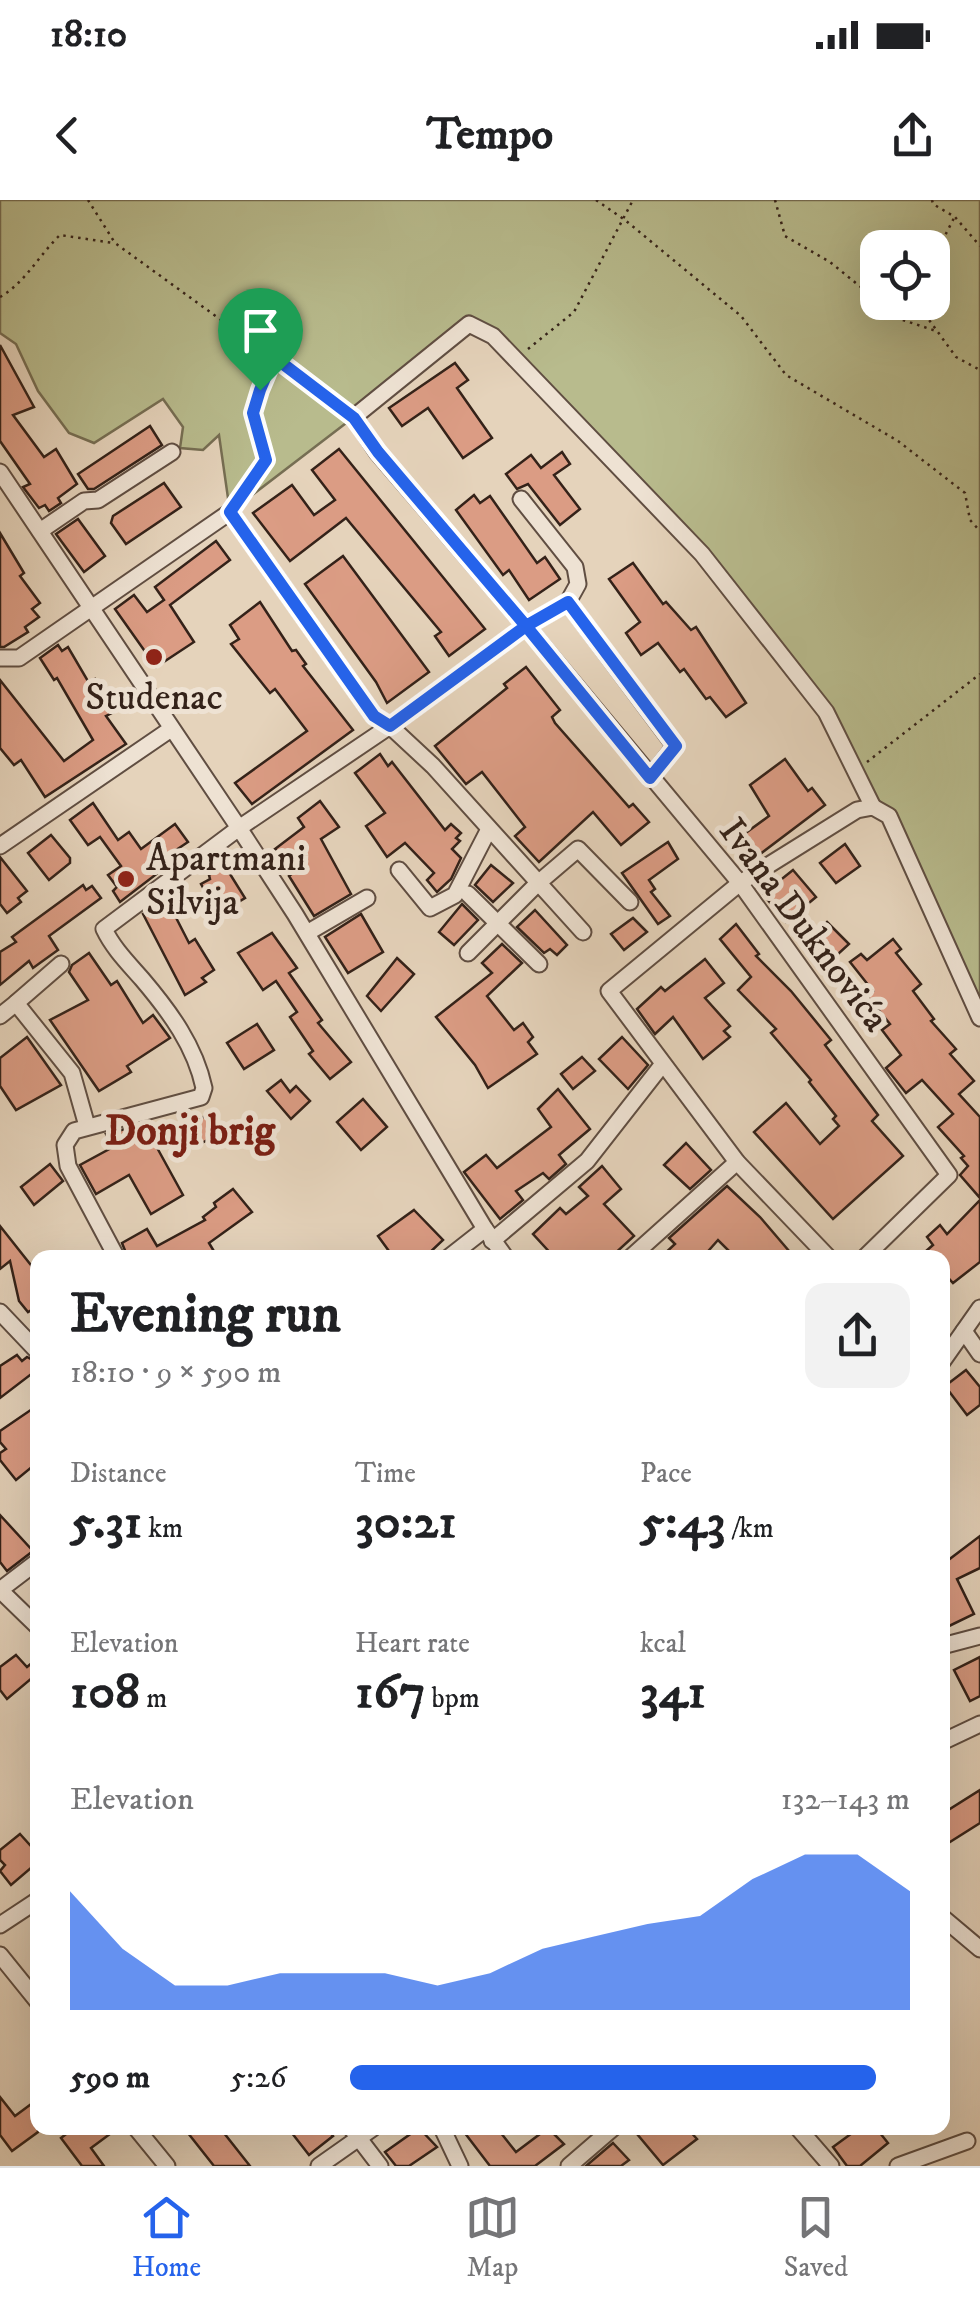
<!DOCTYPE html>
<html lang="en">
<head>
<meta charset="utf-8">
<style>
  body { margin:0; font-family:"IM FELL DW Pica",serif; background:#f2f2f2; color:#202124; height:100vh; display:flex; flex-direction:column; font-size:38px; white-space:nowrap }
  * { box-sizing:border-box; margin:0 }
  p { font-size:32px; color:#757577 }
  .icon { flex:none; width:55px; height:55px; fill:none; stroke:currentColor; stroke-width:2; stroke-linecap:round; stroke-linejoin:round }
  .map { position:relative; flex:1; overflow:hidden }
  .details { position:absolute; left:30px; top:1050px; width:920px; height:885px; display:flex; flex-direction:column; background:#fff; border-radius:20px; box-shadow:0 10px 40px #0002 }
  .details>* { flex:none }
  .controls { position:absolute; left:860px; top:30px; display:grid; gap:20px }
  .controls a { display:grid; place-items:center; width:90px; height:90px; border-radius:20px; background:#fff; box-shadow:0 10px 40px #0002; font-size:50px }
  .pin { position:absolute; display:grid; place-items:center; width:85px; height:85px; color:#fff; margin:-102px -42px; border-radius:50% 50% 50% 0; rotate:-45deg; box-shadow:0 0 10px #0007 }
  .pin .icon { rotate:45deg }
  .round { display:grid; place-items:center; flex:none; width:105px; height:105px; border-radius:20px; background:#f2f2f2 }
  .headline { display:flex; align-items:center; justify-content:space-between; height:170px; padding:0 40px }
  h1 { font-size:55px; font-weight:800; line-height:75px }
  .stats { display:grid; grid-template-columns:repeat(3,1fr); gap:15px; height:170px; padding:10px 40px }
  .stats div { display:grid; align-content:center }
  .stats b { font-size:50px; font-weight:800 }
  .stats small { font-size:28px; font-weight:400 }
  .stats p { font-size:28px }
  .chart { height:280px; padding:20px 40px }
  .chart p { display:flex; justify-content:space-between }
  .chart svg { width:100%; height:180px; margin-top:10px; fill:#2563eb; opacity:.7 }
  ul { padding:0 40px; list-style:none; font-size:32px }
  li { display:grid; grid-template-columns:160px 120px 1fr; align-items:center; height:75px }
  li i { height:25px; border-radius:12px; background:#2563eb }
  .status { display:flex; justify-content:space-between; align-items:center; height:70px; padding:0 50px; background:#fff; direction:ltr }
  .status svg { height:28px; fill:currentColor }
  header { display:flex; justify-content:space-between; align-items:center; height:130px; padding:0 40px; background:#fff; font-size:45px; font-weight:800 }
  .tabs { display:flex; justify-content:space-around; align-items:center; height:140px; border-top:2px solid #e0e0e0; background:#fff; font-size:28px; color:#757577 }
  .tabs a { display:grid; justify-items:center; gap:5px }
  .tabs .on { color:#2563eb }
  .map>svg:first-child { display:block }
  .green { fill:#b8bb8d; stroke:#766e53; stroke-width:2.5; fill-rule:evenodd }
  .building { fill:#db9c84; stroke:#342219; stroke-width:2.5 }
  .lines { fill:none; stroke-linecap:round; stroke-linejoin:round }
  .minor-casing { stroke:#604e42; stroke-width:19 }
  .path { stroke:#342219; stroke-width:2.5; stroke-dasharray:2.5 5; stroke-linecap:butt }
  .minor { stroke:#eee2d3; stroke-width:15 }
  .route-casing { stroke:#fff; stroke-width:20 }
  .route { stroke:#2563eb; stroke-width:12 }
  .poi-dot { fill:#8f2418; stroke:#eee2d3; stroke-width:4 }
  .labels { text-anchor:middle; stroke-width:10; stroke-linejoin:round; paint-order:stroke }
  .poi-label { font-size:38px; fill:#342219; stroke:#eee2d3 }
  .street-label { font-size:38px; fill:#342219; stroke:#eee2d3 }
  .quarter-label { font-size:42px; font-weight:bold; fill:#7a1f14; stroke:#eee2d3 }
</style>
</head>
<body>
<div class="status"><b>18:10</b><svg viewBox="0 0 49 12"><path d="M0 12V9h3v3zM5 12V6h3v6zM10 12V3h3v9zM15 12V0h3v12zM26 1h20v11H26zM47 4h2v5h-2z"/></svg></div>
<header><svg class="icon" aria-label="back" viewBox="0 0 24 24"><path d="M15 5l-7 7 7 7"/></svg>Tempo<svg class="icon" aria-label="share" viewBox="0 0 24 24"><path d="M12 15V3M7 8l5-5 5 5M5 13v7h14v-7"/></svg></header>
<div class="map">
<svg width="980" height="1966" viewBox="0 0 980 1966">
  <rect width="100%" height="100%" fill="#e5d3bb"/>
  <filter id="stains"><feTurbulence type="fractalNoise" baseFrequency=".002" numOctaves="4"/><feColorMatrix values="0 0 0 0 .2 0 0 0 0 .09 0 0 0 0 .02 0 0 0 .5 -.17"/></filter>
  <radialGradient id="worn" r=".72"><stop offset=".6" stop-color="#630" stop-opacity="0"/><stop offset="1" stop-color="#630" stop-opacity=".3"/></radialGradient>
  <path class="green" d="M0,0H980V818L889,617L873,607L826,512L702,354L493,136L469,124L354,217L230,312L219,235L203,250L180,248L183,227L163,199L94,243L69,233L38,191L16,144L0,133ZM878,48H932V102H878Z"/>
  <g class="building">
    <path d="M0,145L34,207L13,215L44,257L56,249L77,284L58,298L61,303L49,311L45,305L39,308L26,291L23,287L30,284L0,241Z"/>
    <path d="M455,163L468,180L457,188L492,238L463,258L428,208L402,226L389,208Z"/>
    <path d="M150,226L162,245L94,289H88L78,274Z"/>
    <path d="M339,249L485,429L449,456L435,436L441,432L346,318L290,361L253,313L292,285L314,315L335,300L312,270Z"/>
    <path d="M562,252L570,264L554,275L580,309L560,325L528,284L517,289L506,274L531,255L541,268Z"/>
    <path d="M164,283L181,307L126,344L111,323L113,316Z"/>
    <path d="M474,295L480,303L490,296L537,363L545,357L560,379L529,400L509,370L503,375L456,310Z"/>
    <path d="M78,319L105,356L84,372L56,334Z"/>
    <path d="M0,333L24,373L20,376L40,403L32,409L39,417L25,427L28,432L4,447H0Z"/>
    <path d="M216,341L230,360L170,405L194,442L156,467L115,409L134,395L147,412L164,400L155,387Z"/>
    <path d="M343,356L429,472L387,503L376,482L305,384Z"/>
    <path d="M633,363L663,404L666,402L691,430L696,427L746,503L726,517L710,497L706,499L684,469L680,472L658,443L641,455L626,433L640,422L609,379Z"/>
    <path d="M260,402L292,451L296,450L306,464L303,466L353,530L252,604L235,583L307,531L275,489L270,493L231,444L239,439L230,425Z"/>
    <path d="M58,445L62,451L68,447L89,483L95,479L114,512L106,516L126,544L45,597L21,560L14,565L0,548V480L64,561L93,540L57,478L54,480L40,458Z"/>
    <path d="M526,467L560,510L552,517L555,523L629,607L633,604L649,622L621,645L593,612L539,662L515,636L525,627L482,572L466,584L435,546L507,488L504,484Z"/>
    <path d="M380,554L388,566L392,562L445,630L451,624L461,633L456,638L460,641L452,649L461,658L451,679L437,692L427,680L434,673L405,643L387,657L366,626L385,613L355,573Z"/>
    <path d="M785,559L808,591L812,588L825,605L751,661L736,640L769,616L750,585Z"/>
    <path d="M320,601L339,627L321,639L351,694L314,716L289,676L293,673L275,649L304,627L298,618Z"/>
    <path d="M93,603L118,640L129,632L141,649L175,624L188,642L176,650L180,656L120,702L113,691L117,687L108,675L121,666L100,637L88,645L70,620Z"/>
    <path d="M51,635L70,658V663L49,680L28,653Z"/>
    <path d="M668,642L678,659L649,680L655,689L651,692L670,716L658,724L622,673Z"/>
    <path d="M845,644L860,666L836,683L820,663Z"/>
    <path d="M0,657L27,691L18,698L21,702L7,713L0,704Z"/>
    <path d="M491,665L513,683L493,702L475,685Z"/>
    <path d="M225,666L245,698L218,714L201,684L210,679L209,675Z"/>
    <path d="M793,670L816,697L786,722L763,694Z"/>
    <path d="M83,685L86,690L92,686L101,698L49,736L58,750L33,768L29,761L0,785V752L16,742L12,737Z"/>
    <path d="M168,702L189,743L195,739L214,770L202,778L206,782L185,795L143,714L154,706L156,709Z"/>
    <path d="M462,704L478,720L454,745L439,732Z"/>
    <path d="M535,710L567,745L557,755L550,749L544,753L517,727Z"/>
    <path d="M361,714L383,752L348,773L325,737Z"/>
    <path d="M633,718L647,732L624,750L611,734Z"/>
    <path d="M827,722L849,744L825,766L804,744Z"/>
    <path d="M736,724L759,754L756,756L791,791L831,840L825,845L878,915L872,921L903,956L833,1019L754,932L786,903L820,944L839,926L833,919L836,916L809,882L811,880L771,833L776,829L738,790L751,777L720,739Z"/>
    <path d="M272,733L297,768L289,773L322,820L318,823L351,862L330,879L309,854L313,851L290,817L297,812L276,781L263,790L238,753Z"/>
    <path d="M893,739L901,749L896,753L921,784L913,791L934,819L931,821L956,849L950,854L974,881L959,894L980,917V998L960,975L968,966L961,958L964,956L938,927L953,914L922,880L906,893L886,868L901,855L882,830L890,824L867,796L873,791L850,762L861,754L867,760Z"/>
    <path d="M502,744L522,763L487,796L514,830L523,823L533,837L528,842L537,854L488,888L475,865L436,817L492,773L482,763Z"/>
    <path d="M89,753L111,785L117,781L143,823L153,815L170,838L127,866L131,872L99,891L50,820L88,800L69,772L72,765Z"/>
    <path d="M397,758L414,774L381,811L367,796Z"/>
    <path d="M705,759L724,783L705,798L730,826L724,831L730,837L703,859L673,817L655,834L637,809L661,787L665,791Z"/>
    <path d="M257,824L274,850L244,869L227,843Z"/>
    <path d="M27,837L61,885L16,910L0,886V858Z"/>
    <path d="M622,837L648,865L628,889L599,859Z"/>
    <path d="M582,857L595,871L573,889L561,874Z"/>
    <path d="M281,880L290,892L296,886L310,901L291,919L267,891Z"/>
    <path d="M558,889L590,929L559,955L566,964L549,979L543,973L516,991L523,1000L500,1019L464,972L486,955L497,968L551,927L538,909Z"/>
    <path d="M363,899L387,927L361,950L337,922Z"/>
    <path d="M212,913L222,933L189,949L179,928Z"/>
    <path d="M144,924L183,995L151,1014L129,975L96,994L80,965L113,947L106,934Z"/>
    <path d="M686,943L711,970L690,989L664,965Z"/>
    <path d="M50,964L63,981L34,1005L21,987Z"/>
    <path d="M602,966L621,989L604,1004L634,1036L610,1058H555L533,1034L560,1008L566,1014L588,996L579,987Z"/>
    <path d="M727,986L760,1017L795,1058H736L718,1040L702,1058H660L675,1044L669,1038Z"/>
    <path d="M233,989L252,1012L209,1043L218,1058H128L122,1043L147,1029L157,1046L205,1020L203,1017L216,1007L214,1003Z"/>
    <path d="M980,1000V1062L953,1083L942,1071V1058H918L933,1045L927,1037L940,1025L947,1034Z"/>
    <path d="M414,1010L443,1040L424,1058H394L378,1036Z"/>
    <path d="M0,1026L38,1074V1106L28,1112L19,1101L10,1061L0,1069Z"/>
    <path d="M17,1155L22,1161L27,1157L38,1163V1169L0,1198V1166Z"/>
    <path d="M966,1170L980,1187V1205L967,1215L945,1186Z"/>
    <path d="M38,1205V1262L16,1280L0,1260V1253L6,1249L0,1242V1231Z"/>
    <path d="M0,1315L33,1351L7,1371L0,1362Z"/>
    <path d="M980,1336V1368L957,1379L974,1414L947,1427L942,1418V1351L947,1361Z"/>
    <path d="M16,1455L27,1467L38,1458V1473L7,1499L0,1490V1467Z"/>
    <path d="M980,1457V1496L970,1501L954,1470Z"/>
    <path d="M980,1590V1623L942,1647V1614Z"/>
    <path d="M20,1634L38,1654V1662L11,1685L0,1671L5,1665L0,1660V1650Z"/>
    <path d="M0,1897L15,1916L38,1899V1932L12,1951L0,1935Z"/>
    <path d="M74,1928H118L91,1948L104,1966H82L61,1938Z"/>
    <path d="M184,1928H220L250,1966H214Z"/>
    <path d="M288,1928H326L333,1936L309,1955Z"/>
    <path d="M419,1928L437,1947L409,1966H396L385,1952Z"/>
    <path d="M461,1928H497L516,1952L548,1928L564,1944L535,1966H490Z"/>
    <path d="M632,1928H687L697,1939L663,1965Z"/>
    <path d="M859,1928H876L888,1943L860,1966H847L833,1947Z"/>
    <path d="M613,1943L629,1960L621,1966H586Z"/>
  </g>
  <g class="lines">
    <g class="minor-casing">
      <g id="minor">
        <path d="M0,272L239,628L390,526L526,426L740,683L949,975L864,1058"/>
        <path d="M521,299L575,367L578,384L568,402"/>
        <path d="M40,331L84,301L98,300L172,252"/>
        <path d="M0,458H19L230,312L374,516L390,526L433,566L583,732"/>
        <path d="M650,578L675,546L568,402L526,426L377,252L354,217L469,124L493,136L702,354L826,512L873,607"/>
        <path d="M0,646L171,529"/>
        <path d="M399,670L430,708L455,695L489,629"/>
        <path d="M468,694L539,764"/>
        <path d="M307,733L367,698"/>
        <path d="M468,753L537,684L578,649L630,702"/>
        <path d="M61,764L16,803L72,873L87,926"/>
        <path d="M0,816L16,803"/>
        <path d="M492,1041L587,961L662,865"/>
        <path d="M117,1058L68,966L65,945L74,931L201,897L204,888C195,846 170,812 142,779C128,763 113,748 104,729L239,628L295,714L485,1029L506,1058"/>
        <path d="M448,1058L485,1029"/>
        <path d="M630,1058L737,962"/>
        <path d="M829,1058L737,962L609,791L740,683L857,610L873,607L889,616L980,818"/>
        <path d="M0,1112L38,1152"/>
        <path d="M964,1131L980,1154"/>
        <path d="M942,1162L980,1108"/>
        <path d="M38,1361L0,1390L38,1427"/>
        <path d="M942,1446L980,1436"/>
        <path d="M942,1542L980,1524"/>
        <path d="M942,1717L980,1749"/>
        <path d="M0,1725L38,1700"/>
        <path d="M0,1755L38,1802"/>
        <path d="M136,1928L167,1966"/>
        <path d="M351,1928L380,1966"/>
        <path d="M442,1928L460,1966"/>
        <path d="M798,1928L831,1966"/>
        <path d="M319,1966L373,1928"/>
        <path d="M569,1966L613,1928"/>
        <path d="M898,1966L967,1941"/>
      </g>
    </g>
    <g class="path">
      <path d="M88,0L115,43L341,207"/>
      <path d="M596,0L625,20L741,116L786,175L898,241L965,293L970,320L980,331"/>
      <path d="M775,0L785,36L830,62L878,101"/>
      <path d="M932,0L933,4L955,17L980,46"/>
      <path d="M932,61L954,18"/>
      <path d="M0,97C25,83 39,55 60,35L113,43"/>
      <path d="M879,102L900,119L936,131"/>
      <path d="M916,102L956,157L980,170"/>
      <path d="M528,149L574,112L633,0"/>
      <path d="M240,297L266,260L253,213L273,158"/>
      <path d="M867,562L980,474"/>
    </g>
    <use href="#minor" class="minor"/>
  </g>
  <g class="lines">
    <g class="route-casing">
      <path id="route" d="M260,190L253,213L266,260L230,312L374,516L390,526L526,426L650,578L676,546L568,402L526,426L378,252L354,218L274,157L260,190"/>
    </g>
    <use href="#route" class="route"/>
  </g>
  <g class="poi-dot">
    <circle cx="154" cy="457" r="10"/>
    <circle cx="126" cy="679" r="10"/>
  </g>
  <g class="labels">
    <g class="poi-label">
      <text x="154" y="509">Studenac</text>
      <text x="146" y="670" text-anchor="start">Apartmani<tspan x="146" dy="44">Silvija</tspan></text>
    </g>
    <g class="street-label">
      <text transform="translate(805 724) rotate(53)" y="13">Ivana Duknovića</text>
    </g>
    <g class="quarter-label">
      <text x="190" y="944">Donji brig</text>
    </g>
  </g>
  <rect width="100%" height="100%" filter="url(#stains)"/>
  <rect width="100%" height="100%" fill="url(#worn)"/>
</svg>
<div class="controls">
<a><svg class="icon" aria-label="locate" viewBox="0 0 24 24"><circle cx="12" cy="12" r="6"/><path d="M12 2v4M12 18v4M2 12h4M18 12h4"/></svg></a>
</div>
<div class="pin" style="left:260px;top:190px;background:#1e9e55"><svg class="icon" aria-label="arrive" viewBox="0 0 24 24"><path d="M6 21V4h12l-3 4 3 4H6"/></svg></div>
<section class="details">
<div class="headline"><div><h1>Evening run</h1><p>18:10 · 9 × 590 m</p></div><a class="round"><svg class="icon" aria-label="share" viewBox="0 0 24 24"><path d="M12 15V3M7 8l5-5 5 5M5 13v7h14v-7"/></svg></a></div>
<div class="stats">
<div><p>Distance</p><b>5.31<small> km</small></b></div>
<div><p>Time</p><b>30:21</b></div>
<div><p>Pace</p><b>5:43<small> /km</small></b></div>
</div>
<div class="stats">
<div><p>Elevation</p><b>108<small> m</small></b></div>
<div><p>Heart rate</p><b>167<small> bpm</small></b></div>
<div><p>kcal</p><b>341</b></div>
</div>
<div class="chart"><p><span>Elevation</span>132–143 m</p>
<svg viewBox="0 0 160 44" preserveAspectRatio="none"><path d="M0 44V15L10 29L20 38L30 38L40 35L50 35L60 35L70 38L80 35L90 29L100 26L110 23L120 21L130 12L140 6L150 6L160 15V44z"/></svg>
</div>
<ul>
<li><b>590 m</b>5:26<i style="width:94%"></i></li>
</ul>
</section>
</div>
<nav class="tabs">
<a class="on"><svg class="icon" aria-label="home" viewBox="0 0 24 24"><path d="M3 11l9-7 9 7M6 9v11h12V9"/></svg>Home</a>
<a><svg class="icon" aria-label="map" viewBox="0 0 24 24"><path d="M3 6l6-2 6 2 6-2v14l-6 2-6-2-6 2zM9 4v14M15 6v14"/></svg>Map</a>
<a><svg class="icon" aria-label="saved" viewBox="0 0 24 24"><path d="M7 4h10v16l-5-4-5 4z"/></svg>Saved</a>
</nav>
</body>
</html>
